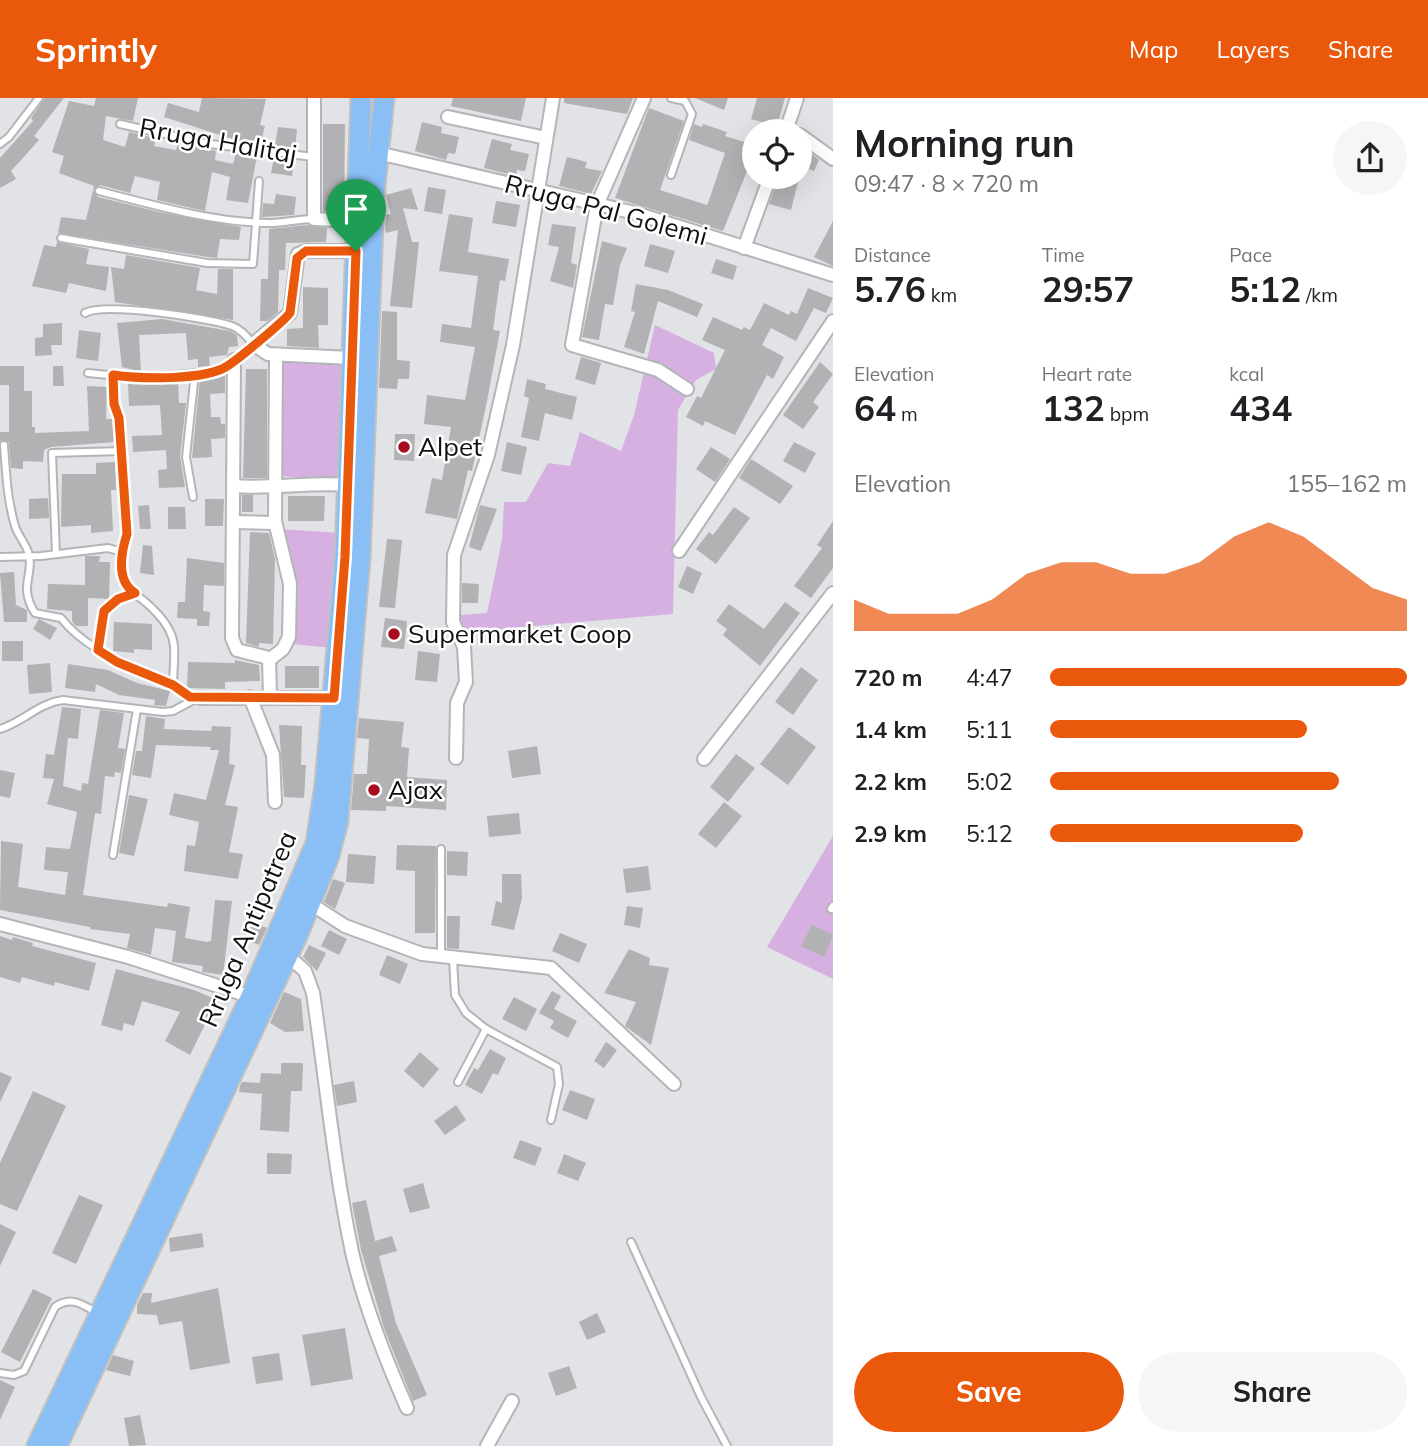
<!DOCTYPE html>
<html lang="en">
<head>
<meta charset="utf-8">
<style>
  body { margin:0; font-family:Mulish,sans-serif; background:#f6f6f6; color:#202124; height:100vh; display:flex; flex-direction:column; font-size:26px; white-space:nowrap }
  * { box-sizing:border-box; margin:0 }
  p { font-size:23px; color:#757577 }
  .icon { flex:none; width:38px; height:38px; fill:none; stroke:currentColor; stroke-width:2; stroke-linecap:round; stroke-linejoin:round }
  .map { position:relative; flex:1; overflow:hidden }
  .drawer { display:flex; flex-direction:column; background:#fff; width:595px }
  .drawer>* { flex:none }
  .tools { position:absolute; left:742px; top:21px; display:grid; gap:14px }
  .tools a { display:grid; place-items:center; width:70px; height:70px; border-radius:50%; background:#fff; box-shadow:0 7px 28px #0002; font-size:35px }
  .pin { position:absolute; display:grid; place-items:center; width:60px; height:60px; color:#fff; margin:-72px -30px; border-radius:50% 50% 50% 0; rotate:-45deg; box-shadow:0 0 7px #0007 }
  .pin .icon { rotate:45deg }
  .round { display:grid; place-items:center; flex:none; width:74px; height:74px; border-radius:37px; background:#f6f6f6 }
  .summary { display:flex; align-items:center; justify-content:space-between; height:119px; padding:0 21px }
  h1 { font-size:38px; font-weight:700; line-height:52px }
  .metrics { display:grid; grid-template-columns:repeat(3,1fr); gap:10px; height:119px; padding:7px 21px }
  .metrics div { display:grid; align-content:center }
  .metrics b { font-size:35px; font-weight:700 }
  .metrics small { font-size:19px; font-weight:400 }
  .metrics p { font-size:19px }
  .chart { height:196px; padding:14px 21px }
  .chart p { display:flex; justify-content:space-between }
  .chart svg { width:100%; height:126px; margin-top:7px; fill:#ea580c; opacity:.7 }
  .button { display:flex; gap:14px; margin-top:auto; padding:14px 21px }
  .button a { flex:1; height:80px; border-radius:42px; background:#ea580c; color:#fff; font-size:28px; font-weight:700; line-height:80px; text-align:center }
  .button a+a { background:#f6f6f6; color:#202124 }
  ul { padding:0 21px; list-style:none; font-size:23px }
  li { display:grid; grid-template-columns:112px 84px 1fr; align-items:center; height:52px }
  li i { height:18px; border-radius:9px; background:#ea580c }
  header { display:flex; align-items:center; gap:42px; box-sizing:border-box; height:98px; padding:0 35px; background:#ea580c; color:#fff }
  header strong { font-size:33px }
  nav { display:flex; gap:38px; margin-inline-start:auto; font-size:24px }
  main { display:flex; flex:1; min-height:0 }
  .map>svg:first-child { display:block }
  .green { fill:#d5b0e1 }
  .building { fill:#b2b1b4 }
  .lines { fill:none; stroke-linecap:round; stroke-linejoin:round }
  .lane-casing { stroke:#b4b5b8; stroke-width:10 }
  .street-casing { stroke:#b4b5b8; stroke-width:16 }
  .primary-casing { stroke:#c1c1c1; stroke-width:23 }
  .lane { stroke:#fff; stroke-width:6 }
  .street { stroke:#fff; stroke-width:12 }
  .primary { stroke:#89bff4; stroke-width:19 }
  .route-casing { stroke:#fff; stroke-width:14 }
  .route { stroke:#ea580c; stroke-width:9 }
  .poi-dot { fill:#a60e1f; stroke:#fff; stroke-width:2.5 }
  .labels { text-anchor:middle; stroke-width:5; stroke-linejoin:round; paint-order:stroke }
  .street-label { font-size:26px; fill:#101011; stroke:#fff }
  .poi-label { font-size:26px; fill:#101011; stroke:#fff; text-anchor:start }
</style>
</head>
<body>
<header>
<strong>Sprintly</strong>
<nav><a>Map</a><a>Layers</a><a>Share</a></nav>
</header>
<main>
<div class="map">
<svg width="833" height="1348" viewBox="0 0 833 1348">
  <rect width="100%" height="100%" fill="#e2e3e6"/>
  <g class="green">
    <path d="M655,227L714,255L716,271L696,282L678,312L673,516L464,534L460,517L487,515L502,442L504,404H526L548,365L570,368L580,334L621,353L634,317Z"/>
    <path d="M279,260L346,264L341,382L279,378Z"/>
    <path d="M279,431L341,435L335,550L290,546Z"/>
    <path d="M833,738V881L767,849Z"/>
  </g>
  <g class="building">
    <path d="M45,0H64L34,38L39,42L11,73L16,81L0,90V60L33,23L31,20Z"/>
    <path d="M96,0H138L133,23L106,18L103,42L125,49L129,34L156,40L154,48L176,52L178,45L216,53L215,62L233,66L236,55L257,58L248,105L226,102L230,79L212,74L205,113L157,102L160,84L135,78L130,95L100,87L93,92L98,99L159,114L241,129L239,142L220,141L217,160L208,159L58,135L61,119L86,122L94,88L59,75L64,58L52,54L69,3L94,8Z"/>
    <path d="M202,0L266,1L260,27L265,28L260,47L242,44L164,19L168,5L199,14Z"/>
    <path d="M453,0H526L521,23L451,8Z"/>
    <path d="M564,0H633L627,16L564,5Z"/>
    <path d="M695,0H728L724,12Z"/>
    <path d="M757,0H785L777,28L751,21Z"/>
    <path d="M649,10L684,23L660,92L707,107L708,105L725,55L689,42L694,26L702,29L703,26L727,34L725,38L754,47V70L749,68L723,133L615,100Z"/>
    <path d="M422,24L442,29L441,35L459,39L455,56L448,55L446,62L415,53Z"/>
    <path d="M323,26H345L344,114L323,113Z"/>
    <path d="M278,29L297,31L295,51L275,48Z"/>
    <path d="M492,41L512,46L510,52L529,56L525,73L517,72L516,78L484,70Z"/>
    <path d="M805,51L819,62L814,73L800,67Z"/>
    <path d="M567,59L587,64L585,70L602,73L591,96L559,88Z"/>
    <path d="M274,60L294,62L292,78L271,75Z"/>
    <path d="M779,79L798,84L791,112L769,106Z"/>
    <path d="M428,89L446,92L442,116L424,113Z"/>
    <path d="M411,90L418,112L403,110L412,144H419L412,210L390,208L398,132L386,135L385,131L386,117L391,116L386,97Z"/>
    <path d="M276,96L296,99L294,117L262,119L263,105L274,106Z"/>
    <path d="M496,103L520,107L516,129L492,125Z"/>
    <path d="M449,116L473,120L468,154L509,161L505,183L500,182L493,232L500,233L487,303L472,373L468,372L457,421L425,415L432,380L442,382L451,329L424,326L427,297L465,302L475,249L440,244L442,226L471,230L478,178L439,173Z"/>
    <path d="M833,123V168L814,159Z"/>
    <path d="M552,126L576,129L571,165L577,167L573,190L550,183L559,149L548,147Z"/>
    <path d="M308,127L327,130L326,144L286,145L285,172H279L278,214L267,223H260L261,181H268L269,131Z"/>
    <path d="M602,143L627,150L620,167L613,207L605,206L599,242L582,239Z"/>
    <path d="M57,144L89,151L86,166L109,169L106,193L69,185L66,195L32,188L44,147L56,149Z"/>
    <path d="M650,146L675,153L668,175L644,168Z"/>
    <path d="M126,157L200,170L196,192L217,196L218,171H233V222L115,204L111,169L124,171Z"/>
    <path d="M716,161L737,168L733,182L711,175Z"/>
    <path d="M636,186L668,192L703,206L697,219L658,203L644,256L624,249L635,214L631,213Z"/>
    <path d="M303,189L328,190V227H318L319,250L287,248V231L303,230Z"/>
    <path d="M808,190L833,200L826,215L814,210L796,243L771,230L762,247L784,259L773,281L767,277L735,337L705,323L703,328L686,319L697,298L701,300L725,252L702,242L713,219L742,232L744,229L750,232L764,205L789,217L791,213L797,216Z"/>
    <path d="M382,213L397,214V262L410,263L409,281H398L397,291L379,290Z"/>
    <path d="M162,221L230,233L237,237L238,248L229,249L227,257L209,259L210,268L198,269V261L188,262L186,235L139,237L141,274L122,269L117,225Z"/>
    <path d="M62,225V247H51L52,257L35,258V240L43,239V226Z"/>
    <path d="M79,232L101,235L98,263L76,260Z"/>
    <path d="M581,259L601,265L595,287L575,281Z"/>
    <path d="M820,264L833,276L813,304L819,309L803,331L783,317Z"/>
    <path d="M0,268H24V293H32V329H35V335L89,333L87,288L107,289L106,321H113L115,344L51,349L44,352L43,364L23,363V371L11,370L9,344L0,343V334H9V287H0Z"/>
    <path d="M53,268H63L64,288H53Z"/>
    <path d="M246,271H267V380H243Z"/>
    <path d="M225,277V295L210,296L211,319H220L221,326H225V340L211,341L212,359L192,360L200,281Z"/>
    <path d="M527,281L546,286L545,291L577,299L572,322L545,315L539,343L521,339L529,300L524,298Z"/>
    <path d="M178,283L179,305H186L180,358L185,389L159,390L158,372L167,371L166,352L133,354L132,338L162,337L160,307L129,308L128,285Z"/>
    <path d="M395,336H415L414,363L394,362Z"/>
    <path d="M507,344L527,349L521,377L501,373Z"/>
    <path d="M794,344L816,355L805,375L783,363Z"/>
    <path d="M711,349L730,361L715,384L696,371Z"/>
    <path d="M751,361L793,388L780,406L739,380Z"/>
    <path d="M115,364L116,392H111L113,433L91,435V427L61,429L62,376H96V365Z"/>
    <rect x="242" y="397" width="11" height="17"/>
    <path d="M288,398H325L324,423H288Z"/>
    <path d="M48,400L49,420L29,421V401Z"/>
    <path d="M205,401H224L223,428H205Z"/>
    <path d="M149,407L151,431H140L138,408Z"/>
    <path d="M480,407L497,411L481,453L469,449Z"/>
    <path d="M168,409H185L186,431H168Z"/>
    <path d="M734,409L750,420L716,466L696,451L709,434L713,437Z"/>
    <path d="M833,423V470L811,500L794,488L822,450L817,447Z"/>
    <path d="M250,434L269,435L275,461L273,546L259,545V549L246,545Z"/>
    <path d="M387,441L402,442L395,510L379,509Z"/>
    <path d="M143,447L152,448L154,477L140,475Z"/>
    <path d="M85,458H100L99,464H110L109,501L88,500V528H76L72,523V513L47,511L48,486L85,487Z"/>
    <path d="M187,460L224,465V488L204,487L203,513L210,514L209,528H197V521L177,520L178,504H185Z"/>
    <path d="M687,468L702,475L693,496L678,489Z"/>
    <path d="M14,474L16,507L27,512V524H4L0,475Z"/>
    <path d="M462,485L479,486L478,505H462Z"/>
    <path d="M785,504L800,515L760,568L723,537L727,531L716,523L729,506L764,531Z"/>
    <path d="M385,520L407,523L404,551L381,549Z"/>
    <path d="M39,521L57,530L50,542L33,531Z"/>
    <path d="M114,524L152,526V552L134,551V555L113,553Z"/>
    <rect x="2" y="543" width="21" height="20"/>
    <path d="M418,553L440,556L437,584L415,582Z"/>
    <path d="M235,562L259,567L260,583L225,584V591L187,590L188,564L235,565Z"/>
    <path d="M50,565L52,594L29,596L27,567Z"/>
    <path d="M68,566L108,572L137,585L170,593L166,608L154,607L155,602L119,597L96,586L95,594L65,590Z"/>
    <rect x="285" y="568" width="34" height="22"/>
    <path d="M801,569L818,582L793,617L775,604Z"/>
    <path d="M62,609L81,611L78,641L68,640L63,688L81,693L82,685L88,686L100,612L124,615L118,650L125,651L121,675L115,674L114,679L105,678L101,716L95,715L83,797L167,809L168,805L190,809L185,840L207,844L211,843L215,802L232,803L223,877L202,874L203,868L172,864L176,833L155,830L151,857L127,850L130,836L90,831V829L0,812L1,743L23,746L18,789L65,797L68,774L44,772L46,749L70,751L77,714L47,706L54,681L43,680L46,656L54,657Z"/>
    <path d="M146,618L165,621L164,631L211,633L212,628L231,629L229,666L235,667L225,707L238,709L229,754L243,756L238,781L184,773L187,747L195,748L199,724L169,717L174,695L206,702L219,652H210L211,649L156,647L151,680L132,677L136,653H142Z"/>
    <path d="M359,620L404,624L401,649L409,650L407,679L447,682L446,712L386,708V713L351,712L354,676H367L369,641L357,640Z"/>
    <path d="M279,627L302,628L301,667H306L304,700L284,699Z"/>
    <path d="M789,629L816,649L788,687L760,666Z"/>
    <path d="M537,648L541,676L512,680L508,653Z"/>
    <path d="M736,656L755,670L728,704L710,689Z"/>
    <path d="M0,672L15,675L10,700L0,698Z"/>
    <path d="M129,697L148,701L134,758L119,755Z"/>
    <path d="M724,704L742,718L716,750L698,736Z"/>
    <path d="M519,715L521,736L489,739L487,718Z"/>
    <path d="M397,747L436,748L435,835H415V773L396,772Z"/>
    <path d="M447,753L468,754L467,778L447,777Z"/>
    <path d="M348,756L376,758L374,786L346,784Z"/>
    <path d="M648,768L651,792L626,795L623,771Z"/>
    <path d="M502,776H521L522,800L514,832L491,827L496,803L502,805Z"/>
    <path d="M333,781L345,785L335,811L324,804Z"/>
    <path d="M627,808L643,810L640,830L624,827Z"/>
    <path d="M447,818H460L459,851L447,850Z"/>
    <path d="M253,824L267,830L259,847L246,842Z"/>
    <path d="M812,827L833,837L824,859L801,848Z"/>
    <path d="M329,832L347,841L339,857L321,848Z"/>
    <path d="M560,835L587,846L579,865L552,853Z"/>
    <path d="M0,838L12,842L13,839L33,845L32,848L96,865L89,893L55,884L54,888L22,879L20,885L0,879Z"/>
    <path d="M309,847L326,855L317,873L303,859Z"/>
    <path d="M629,851L650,860L649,867L669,870L651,947L625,928L636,904L604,895Z"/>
    <path d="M387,857L408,866L400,886L379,877Z"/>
    <path d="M116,871L194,892L217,902L190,957L165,943L180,914L142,903L134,928L124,925L122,933L101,927Z"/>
    <path d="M552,893L561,898L554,911L577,923L568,940L550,930L554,923L539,915Z"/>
    <path d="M284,894L301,901L304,933L285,934L270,925Z"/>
    <path d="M514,899L537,911L526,933L502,921Z"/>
    <path d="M606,944L617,952L604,970L594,963Z"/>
    <path d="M490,951L506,960L498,977L493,975L482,996L465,987L474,970L478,972Z"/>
    <path d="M420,954L439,971L423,990L404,973Z"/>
    <path d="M281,965H303L302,993H291L289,1034L260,1032L262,996L239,994L240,988L242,984L260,985L261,975L281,976Z"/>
    <path d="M0,974L12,979L0,1004Z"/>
    <path d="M354,983L357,1004L337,1008L334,987Z"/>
    <path d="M570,992L595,1001L587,1022L562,1012Z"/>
    <path d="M33,993L66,1008L17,1113L0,1106V1065Z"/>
    <path d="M456,1007L466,1022L445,1037L434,1023Z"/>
    <path d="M520,1042L542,1050L535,1068L513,1060Z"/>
    <path d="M267,1055L292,1056L291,1076H267Z"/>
    <path d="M564,1056L586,1065L578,1083L557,1075Z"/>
    <path d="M423,1085L430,1110L410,1115L403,1091Z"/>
    <path d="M79,1097L103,1107L76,1166L52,1155Z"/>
    <path d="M366,1102L375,1143L392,1138L397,1153L379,1158L396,1225L427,1297L413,1303L384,1230L361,1152L352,1105Z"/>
    <path d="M0,1126L16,1134L0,1168Z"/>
    <path d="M202,1135L204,1149L170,1154L169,1140Z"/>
    <path d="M218,1190L230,1265L190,1272L182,1223L159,1227L157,1217L137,1216V1207L143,1195H152L151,1205Z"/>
    <path d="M33,1191L52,1200L20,1264L1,1254Z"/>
    <path d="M597,1215L606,1234L587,1242L579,1224Z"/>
    <path d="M345,1230L353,1281L311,1288L302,1237Z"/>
    <path d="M279,1255L283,1282L256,1286L252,1259Z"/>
    <path d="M113,1257L134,1263L130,1278L106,1272Z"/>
    <path d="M569,1268L577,1290L556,1298L548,1275Z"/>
    <path d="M0,1282L15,1289L0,1322Z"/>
    <path d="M140,1317L146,1347L129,1348L124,1320Z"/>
  </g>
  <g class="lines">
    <g class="lane-casing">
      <g id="lane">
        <path d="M671,0L685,3L692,16L671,77"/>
        <path d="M120,26L210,46L313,59"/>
        <path d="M0,46L9,39L39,0"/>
        <path d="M99,93C154,107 207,123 265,125C281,126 297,121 313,121"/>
        <path d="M61,140L207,165L253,166L259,83"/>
        <path d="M85,215C105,204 208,220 232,228C241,231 247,239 253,246L229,266L210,274L140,280L88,275"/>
        <path d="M113,277L114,306L119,320L126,436C122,454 120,471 126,490C145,502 172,524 174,548C175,561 173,575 173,587"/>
        <path d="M4,347C6,374 7,401 15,428C18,438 27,447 29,457C34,477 18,488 35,515L61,520C89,556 133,566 172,587C183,593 187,599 200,600"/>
        <path d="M193,399L186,359L195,275"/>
        <path d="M56,456L52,355L122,353"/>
        <path d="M0,459L41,458L108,450L122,454"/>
        <path d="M98,552L104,513L118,501L135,495"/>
        <path d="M0,631C24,624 38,605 63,602L163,614L173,613L197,600"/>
        <path d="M113,757L137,611"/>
        <path d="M831,811L833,808"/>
        <path d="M441,858V751"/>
        <path d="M453,861L455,897L466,915L486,931L557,969L559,986L551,1022"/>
        <path d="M458,984L486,931"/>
        <path d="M631,1144L701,1299L727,1348"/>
        <path d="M0,1275L14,1277L24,1273L55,1209C71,1197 83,1207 98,1215"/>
      </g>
    </g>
    <g class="street-casing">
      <g id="street">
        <path d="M314,0V121L357,123"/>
        <path d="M644,0L597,107L572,247L658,272L687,291"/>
        <path d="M448,19L546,40"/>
        <path d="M786,33L797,0"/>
        <path d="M800,37L833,61"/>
        <path d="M378,55L635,115L833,177"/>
        <path d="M744,150L770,79"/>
        <path d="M352,260L268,256L253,246L290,215L298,156L306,153H356"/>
        <path d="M234,262L232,540L237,552L269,560L270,599"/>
        <path d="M233,388C272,391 309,384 348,387"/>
        <path d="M233,424L275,425"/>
        <path d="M679,453L833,223"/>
        <path d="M269,562L283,551L289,539L290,486L275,423L276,257"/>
        <path d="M250,599L273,657L275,704"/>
        <path d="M200,600H334"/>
        <path d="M456,660L457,605L466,584L464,549L453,524L454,457L488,357L513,247L553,0"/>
        <path d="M704,661L833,495"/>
        <path d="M311,806L345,828L422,856L551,870L674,986"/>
        <path d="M0,826L128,859L255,900"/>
        <path d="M288,858L305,873L313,895C326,982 334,1069 352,1154C364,1207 385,1260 407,1310"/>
        <path d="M487,1348L512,1303"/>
      </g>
    </g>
    <g class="primary-casing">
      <g id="primary">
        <path d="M37,1348L251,898L316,745L325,687L345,459L361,0"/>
        <path d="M57,1348L298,836L329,758L338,723L360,460L374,98L384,0"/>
      </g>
    </g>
    <use href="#lane" class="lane"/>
    <use href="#street" class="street"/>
    <use href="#primary" class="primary"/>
  </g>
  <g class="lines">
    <g class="route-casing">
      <path id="route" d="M306,153H356L345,459L334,600L190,599L173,587L117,564L98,552L104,513L118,501L135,495C116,483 121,455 127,436L119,320L114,306L113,277C141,281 196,282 222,271C233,266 282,225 290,215L297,160Z"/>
    </g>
    <use href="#route" class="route"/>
  </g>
  <g class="poi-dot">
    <circle cx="404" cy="349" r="7"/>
    <circle cx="394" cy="536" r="7"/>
    <circle cx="374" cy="692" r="7"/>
  </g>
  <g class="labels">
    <g class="street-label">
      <text transform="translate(218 43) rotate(10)" y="9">Rruga Halitaj</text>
      <text transform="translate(606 112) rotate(15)" y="9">Rruga Pal Golemi</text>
      <text transform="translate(248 831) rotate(-67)" y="9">Rruga Antipatrea</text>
    </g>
    <g class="poi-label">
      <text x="418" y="358">Alpet</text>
      <text x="408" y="545">Supermarket Coop</text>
      <text x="388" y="701">Ajax</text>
    </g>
  </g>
</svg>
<div class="tools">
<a><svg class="icon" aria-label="locate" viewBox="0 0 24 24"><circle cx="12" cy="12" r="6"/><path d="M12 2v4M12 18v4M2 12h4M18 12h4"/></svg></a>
</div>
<div class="pin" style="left:356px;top:153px;background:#1e9e55"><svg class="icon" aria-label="arrive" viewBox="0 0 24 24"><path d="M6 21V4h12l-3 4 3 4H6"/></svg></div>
</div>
<section class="drawer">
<div class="summary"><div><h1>Morning run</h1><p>09:47 · 8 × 720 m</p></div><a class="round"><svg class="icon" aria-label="share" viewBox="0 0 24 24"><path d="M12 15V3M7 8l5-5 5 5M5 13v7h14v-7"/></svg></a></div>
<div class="metrics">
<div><p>Distance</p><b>5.76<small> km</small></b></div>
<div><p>Time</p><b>29:57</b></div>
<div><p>Pace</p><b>5:12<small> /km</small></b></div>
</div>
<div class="metrics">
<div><p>Elevation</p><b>64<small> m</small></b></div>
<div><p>Heart rate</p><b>132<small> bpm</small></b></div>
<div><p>kcal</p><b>434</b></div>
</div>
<div class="chart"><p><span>Elevation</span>155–162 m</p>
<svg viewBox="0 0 160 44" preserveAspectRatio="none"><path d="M0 44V33L10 38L20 38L30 38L40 33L50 24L60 20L70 20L80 24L90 24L100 20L110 11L120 6L130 11L140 20L150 29L160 33V44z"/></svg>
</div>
<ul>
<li><b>720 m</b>4:47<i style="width:100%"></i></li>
<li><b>1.4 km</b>5:11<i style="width:72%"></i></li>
<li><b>2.2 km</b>5:02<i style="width:81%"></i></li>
<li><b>2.9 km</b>5:12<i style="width:71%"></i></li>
</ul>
<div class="button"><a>Save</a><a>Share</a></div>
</section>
</main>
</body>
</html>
